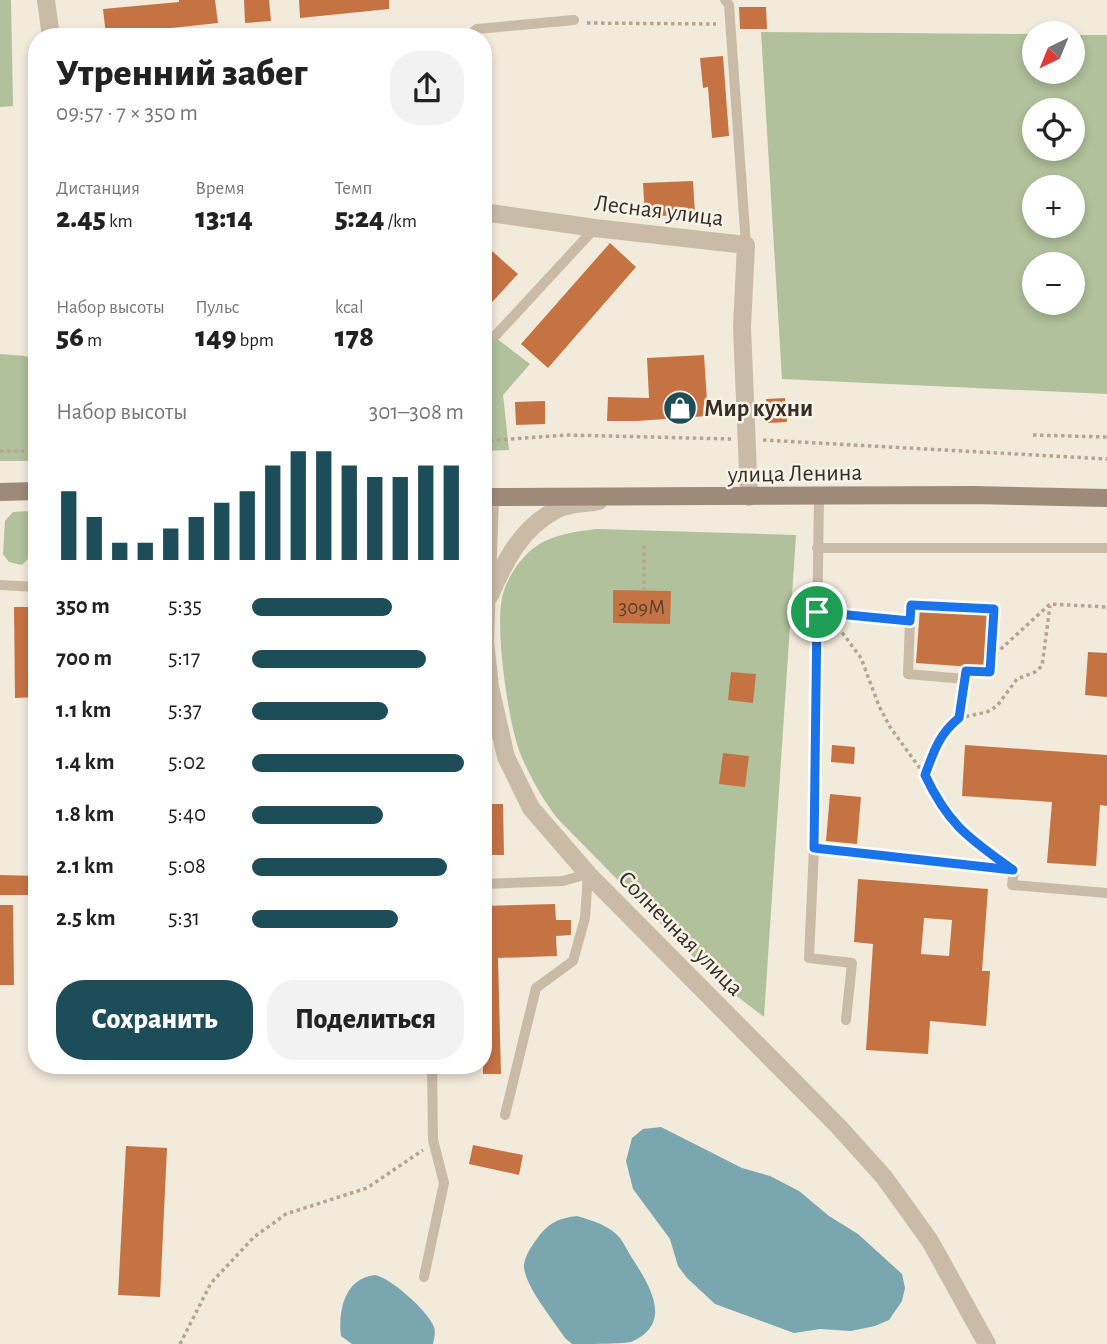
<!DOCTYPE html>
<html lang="ru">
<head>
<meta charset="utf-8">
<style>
  body { margin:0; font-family:"Alegreya Sans",sans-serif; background:#f2f2f2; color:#222; height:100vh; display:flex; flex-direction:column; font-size:26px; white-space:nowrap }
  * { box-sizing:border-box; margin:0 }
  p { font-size:23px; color:#767676 }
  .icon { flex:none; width:38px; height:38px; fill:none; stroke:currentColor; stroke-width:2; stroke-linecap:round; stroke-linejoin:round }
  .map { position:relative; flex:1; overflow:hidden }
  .panel { position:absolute; left:28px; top:28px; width:464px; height:1046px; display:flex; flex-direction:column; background:#fff; border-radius:28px; box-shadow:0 4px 10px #0003 }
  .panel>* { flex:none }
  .needle { width:46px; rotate:223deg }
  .buttons { position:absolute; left:1022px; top:21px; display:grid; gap:14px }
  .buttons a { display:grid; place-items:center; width:63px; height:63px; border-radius:50%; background:#fff; box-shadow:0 4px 10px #0003; font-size:35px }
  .pin { position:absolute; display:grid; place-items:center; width:60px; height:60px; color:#fff; margin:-30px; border:4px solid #fff; border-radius:50%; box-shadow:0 2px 7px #0007 }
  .round { display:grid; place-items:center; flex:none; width:74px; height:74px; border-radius:28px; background:#f2f2f2 }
  .summary { display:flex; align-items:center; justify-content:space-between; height:119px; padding:0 28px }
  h1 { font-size:38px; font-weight:800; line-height:52px }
  .metrics { display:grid; grid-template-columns:repeat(3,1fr); gap:10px; height:119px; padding:7px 28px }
  .metrics div { display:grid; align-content:center }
  .metrics b { font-size:30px; font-weight:800 }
  .metrics small { font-size:19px; font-weight:400 }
  .metrics p { font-size:19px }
  .chart { height:196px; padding:14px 28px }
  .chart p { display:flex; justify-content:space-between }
  .chart svg { width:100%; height:126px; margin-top:7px; stroke:#1d4d58; stroke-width:6 }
  .cta { display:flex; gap:14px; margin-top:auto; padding:14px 28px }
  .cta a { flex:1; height:80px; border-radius:28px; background:#1d4d58; color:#fff; font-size:28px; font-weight:800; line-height:80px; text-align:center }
  .cta a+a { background:#f2f2f2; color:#222 }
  ul { padding:0 28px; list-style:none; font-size:23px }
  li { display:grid; grid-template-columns:112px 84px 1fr; align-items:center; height:52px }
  li i { height:18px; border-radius:9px; background:#1d4d58 }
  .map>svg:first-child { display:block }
  .green { fill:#b0c19b; fill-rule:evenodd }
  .water { fill:#7aa6af }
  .building { fill:#c67344; fill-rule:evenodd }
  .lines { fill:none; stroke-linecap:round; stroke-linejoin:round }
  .path { stroke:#b6a591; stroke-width:3.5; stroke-dasharray:3.5 3.5; stroke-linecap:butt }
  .service { stroke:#cabba7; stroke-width:10 }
  .minor { stroke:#cabba7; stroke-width:18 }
  .tertiary { stroke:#cabba7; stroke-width:18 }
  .secondary { stroke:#9e8a78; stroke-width:18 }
  .route-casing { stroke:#fff; stroke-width:14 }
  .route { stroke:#1a73e8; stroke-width:9 }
  .labels { text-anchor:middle; stroke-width:5; stroke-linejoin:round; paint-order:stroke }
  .number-label { font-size:21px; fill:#5a3f2e }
  .street-label { font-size:24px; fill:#362e27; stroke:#f9f3e7 }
  .poi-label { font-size:24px; font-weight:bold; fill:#362e27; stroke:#f9f3e7; text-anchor:start }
</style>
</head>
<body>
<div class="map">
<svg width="1107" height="1344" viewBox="0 0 1107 1344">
  <rect width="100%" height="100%" fill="#f2eadb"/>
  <g class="green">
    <path d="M0,0H11L13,106L0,107Z"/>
    <path d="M761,32L1034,34V72H1073V35H1107V394L782,379ZM1073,110V149H1034V110ZM1034,187H1073V226H1034ZM1073,264V303H1034V264Z"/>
    <path d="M483,328L530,364L503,395L509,450L483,451Z"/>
    <path d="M0,354L25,356L37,360V461H0Z"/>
    <path d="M30,511L37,518C37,536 36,552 22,565L9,562L3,554L5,521L13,512Z"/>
    <path d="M597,529L796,535L764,1017L716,980L557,818C542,798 530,777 520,753C508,721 494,626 503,594C507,580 517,563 528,553C547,535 572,532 597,529Z"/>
  </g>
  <g class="water">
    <path d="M661,1127L742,1168L770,1176L799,1191L829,1216L858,1234L902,1274L905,1288L902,1301L889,1320L875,1326L851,1331L820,1329L794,1333L715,1304L687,1278L678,1266L670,1239L633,1189L626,1161L632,1138L643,1129Z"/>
    <path d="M577,1216C593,1221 609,1225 620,1238C625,1245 629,1254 634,1261C651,1288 673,1324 631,1342C618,1344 587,1344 572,1344L565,1338C554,1321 523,1284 524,1265C525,1255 533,1244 539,1236C550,1222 560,1218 577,1216Z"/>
    <path d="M375,1275C391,1278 428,1311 434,1327C436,1333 434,1338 433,1344H352L341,1336C338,1310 345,1278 375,1275Z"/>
  </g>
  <g class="building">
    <path d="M179,0H215L218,23L106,35L103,9L179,2Z"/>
    <path d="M244,0H269L271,21L245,23Z"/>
    <path d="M299,0H389V9L300,18Z"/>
    <path d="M739,7H766L767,29H740Z"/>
    <path d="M723,56L729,136L712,138L708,87L703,88L700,58Z"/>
    <path d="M693,181L695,214L645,217L643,183Z"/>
    <path d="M483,243L518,274L483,312Z"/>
    <path d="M610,243L636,267L548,368L521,344Z"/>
    <path d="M704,355L708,416L637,421H607L608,397L649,398L647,358Z"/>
    <path d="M785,398L787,422L768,423L766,399Z"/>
    <path d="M545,401V424L516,425L515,402Z"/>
    <path d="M613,590L671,591L670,624L613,623Z"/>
    <path d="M14,607H37V697L15,698Z"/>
    <path d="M920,608L989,613L986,668L916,663Z"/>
    <path d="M1088,652L1107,653V697L1085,695Z"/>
    <path d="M731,672L756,674L753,703L728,700Z"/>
    <path d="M832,745L855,747L854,764L831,762Z"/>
    <path d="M965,745L1107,755V806L1100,805L1096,866L1047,863L1052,802L962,796Z"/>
    <path d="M723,753L749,756L745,787L719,784Z"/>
    <path d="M830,794L861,797L857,844L826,841Z"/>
    <path d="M483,804H503L504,855H483Z"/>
    <path d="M0,875L37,876V895H0Z"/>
    <path d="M858,879L988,889L982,971H990L986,1026L930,1021L928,1054L866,1050L873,944L854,942ZM924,918L952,920L949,956L921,954Z"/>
    <path d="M555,904L556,920H571V935L556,936L557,956L498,958L501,1074H483V906Z"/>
    <path d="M0,905H13L14,985H0Z"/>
    <path d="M473,1145L523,1155L519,1175L469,1164Z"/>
    <path d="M126,1146L167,1148L160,1297L118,1295Z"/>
  </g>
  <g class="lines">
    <g class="path">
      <path d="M587,23L716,24"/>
      <path d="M1033,435L1107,437"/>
      <path d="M763,440L1107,459"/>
      <path d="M483,441L568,435L731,439"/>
      <path d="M0,451H37"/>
      <path d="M644,591V542"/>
      <path d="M911,608V605L994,609L991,655"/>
      <path d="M838,627L861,658L879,706L890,727L924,774"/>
      <path d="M975,671L990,672L991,658L1050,604L1107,607"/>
      <path d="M963,690L959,718C939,734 934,751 925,775C942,812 956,828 989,852"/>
      <path d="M959,718L987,712L997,706L1017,679L1035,672L1042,666L1050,606"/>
      <path d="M180,1344L211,1283L254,1237L286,1214L367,1188L423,1150"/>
    </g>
    <g class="service">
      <path d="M725,0L729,5L746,245"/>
      <path d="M467,37L477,29L574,20"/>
      <path d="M496,335L595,228"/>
      <path d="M819,497L814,848L1014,870L1012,885L1107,893"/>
      <path d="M817,548H1107"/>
      <path d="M0,585L37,587"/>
      <path d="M817,612L910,621L908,674L965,679"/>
      <path d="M814,848L809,958L852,963L846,1020"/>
      <path d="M483,884L563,881L588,874L585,918L573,961L536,988L505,1115"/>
      <path d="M424,1277L444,1183L433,1140L432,1066"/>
    </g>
    <g class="minor">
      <path d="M46,0L51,37"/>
      <path d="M483,212L595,228L746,245L742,327L749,497"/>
    </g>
    <g class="tertiary">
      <path d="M490,497L485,641L490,687L506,757L531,808L588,874L838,1126L884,1177L930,1241L987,1344"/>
      <path d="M490,595C505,561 521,528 556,510C567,503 586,504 599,501"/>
    </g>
    <g class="secondary">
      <path d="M0,492L37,491"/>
      <path d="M483,497L973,495L1107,498"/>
    </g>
  </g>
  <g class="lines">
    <g class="route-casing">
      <path id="route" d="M911,605L994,609L990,672L966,671L959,718C939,734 934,751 925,775C949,826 969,838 1013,870L814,848L817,612L910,621Z"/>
    </g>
    <use href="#route" class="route"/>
  </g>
  <defs>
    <g id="shop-disc" transform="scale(1.75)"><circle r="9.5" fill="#1d4d58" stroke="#f9f3e7"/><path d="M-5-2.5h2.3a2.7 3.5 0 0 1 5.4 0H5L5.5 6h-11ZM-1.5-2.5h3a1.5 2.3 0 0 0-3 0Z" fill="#fff"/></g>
  </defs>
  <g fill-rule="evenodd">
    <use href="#shop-disc" x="680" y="408"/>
  </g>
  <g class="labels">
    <g class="number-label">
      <text x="642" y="614">309М</text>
    </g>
    <g class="street-label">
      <text transform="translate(659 210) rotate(7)" y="8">Лесная улица</text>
      <text transform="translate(795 473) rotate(-1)" y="8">улица Ленина</text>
      <text transform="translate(681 933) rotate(45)" y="8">Солнечная улица</text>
    </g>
    <g class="poi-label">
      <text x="704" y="416">Мир кухни</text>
    </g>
  </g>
</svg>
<div class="buttons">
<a><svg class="needle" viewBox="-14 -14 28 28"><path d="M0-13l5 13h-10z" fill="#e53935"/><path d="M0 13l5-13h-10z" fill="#767676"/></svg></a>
<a><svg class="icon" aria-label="locate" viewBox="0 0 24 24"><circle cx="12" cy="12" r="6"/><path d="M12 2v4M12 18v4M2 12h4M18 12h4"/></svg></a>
<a>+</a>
<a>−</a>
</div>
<div class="pin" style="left:817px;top:612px;background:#1e9e55"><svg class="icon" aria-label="arrive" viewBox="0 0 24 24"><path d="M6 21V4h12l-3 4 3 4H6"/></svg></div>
<section class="panel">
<div class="summary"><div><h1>Утренний забег</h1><p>09:57 · 7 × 350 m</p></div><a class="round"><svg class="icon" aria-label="share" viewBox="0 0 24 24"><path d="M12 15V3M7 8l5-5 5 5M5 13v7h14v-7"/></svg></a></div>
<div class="metrics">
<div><p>Дистанция</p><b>2.45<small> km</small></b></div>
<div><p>Время</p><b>13:14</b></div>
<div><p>Темп</p><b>5:24<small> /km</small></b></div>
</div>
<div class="metrics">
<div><p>Набор высоты</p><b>56<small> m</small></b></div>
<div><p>Пульс</p><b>149<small> bpm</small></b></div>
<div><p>kcal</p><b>178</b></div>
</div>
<div class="chart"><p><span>Набор высоты</span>301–308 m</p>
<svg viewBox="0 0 160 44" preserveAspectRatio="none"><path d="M5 44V20M15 44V29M25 44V38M35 44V38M45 44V33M55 44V29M65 44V24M75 44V20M85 44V11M95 44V6M105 44V6M115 44V11M125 44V15M135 44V15M145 44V11M155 44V11"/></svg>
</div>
<ul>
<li><b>350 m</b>5:35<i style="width:66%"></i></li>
<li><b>700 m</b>5:17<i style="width:82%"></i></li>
<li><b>1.1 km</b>5:37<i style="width:64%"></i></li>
<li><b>1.4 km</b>5:02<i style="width:100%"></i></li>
<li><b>1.8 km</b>5:40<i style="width:62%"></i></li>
<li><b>2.1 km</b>5:08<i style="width:92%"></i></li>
<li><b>2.5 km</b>5:31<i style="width:69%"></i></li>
</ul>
<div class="cta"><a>Сохранить</a><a>Поделиться</a></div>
</section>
</div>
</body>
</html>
